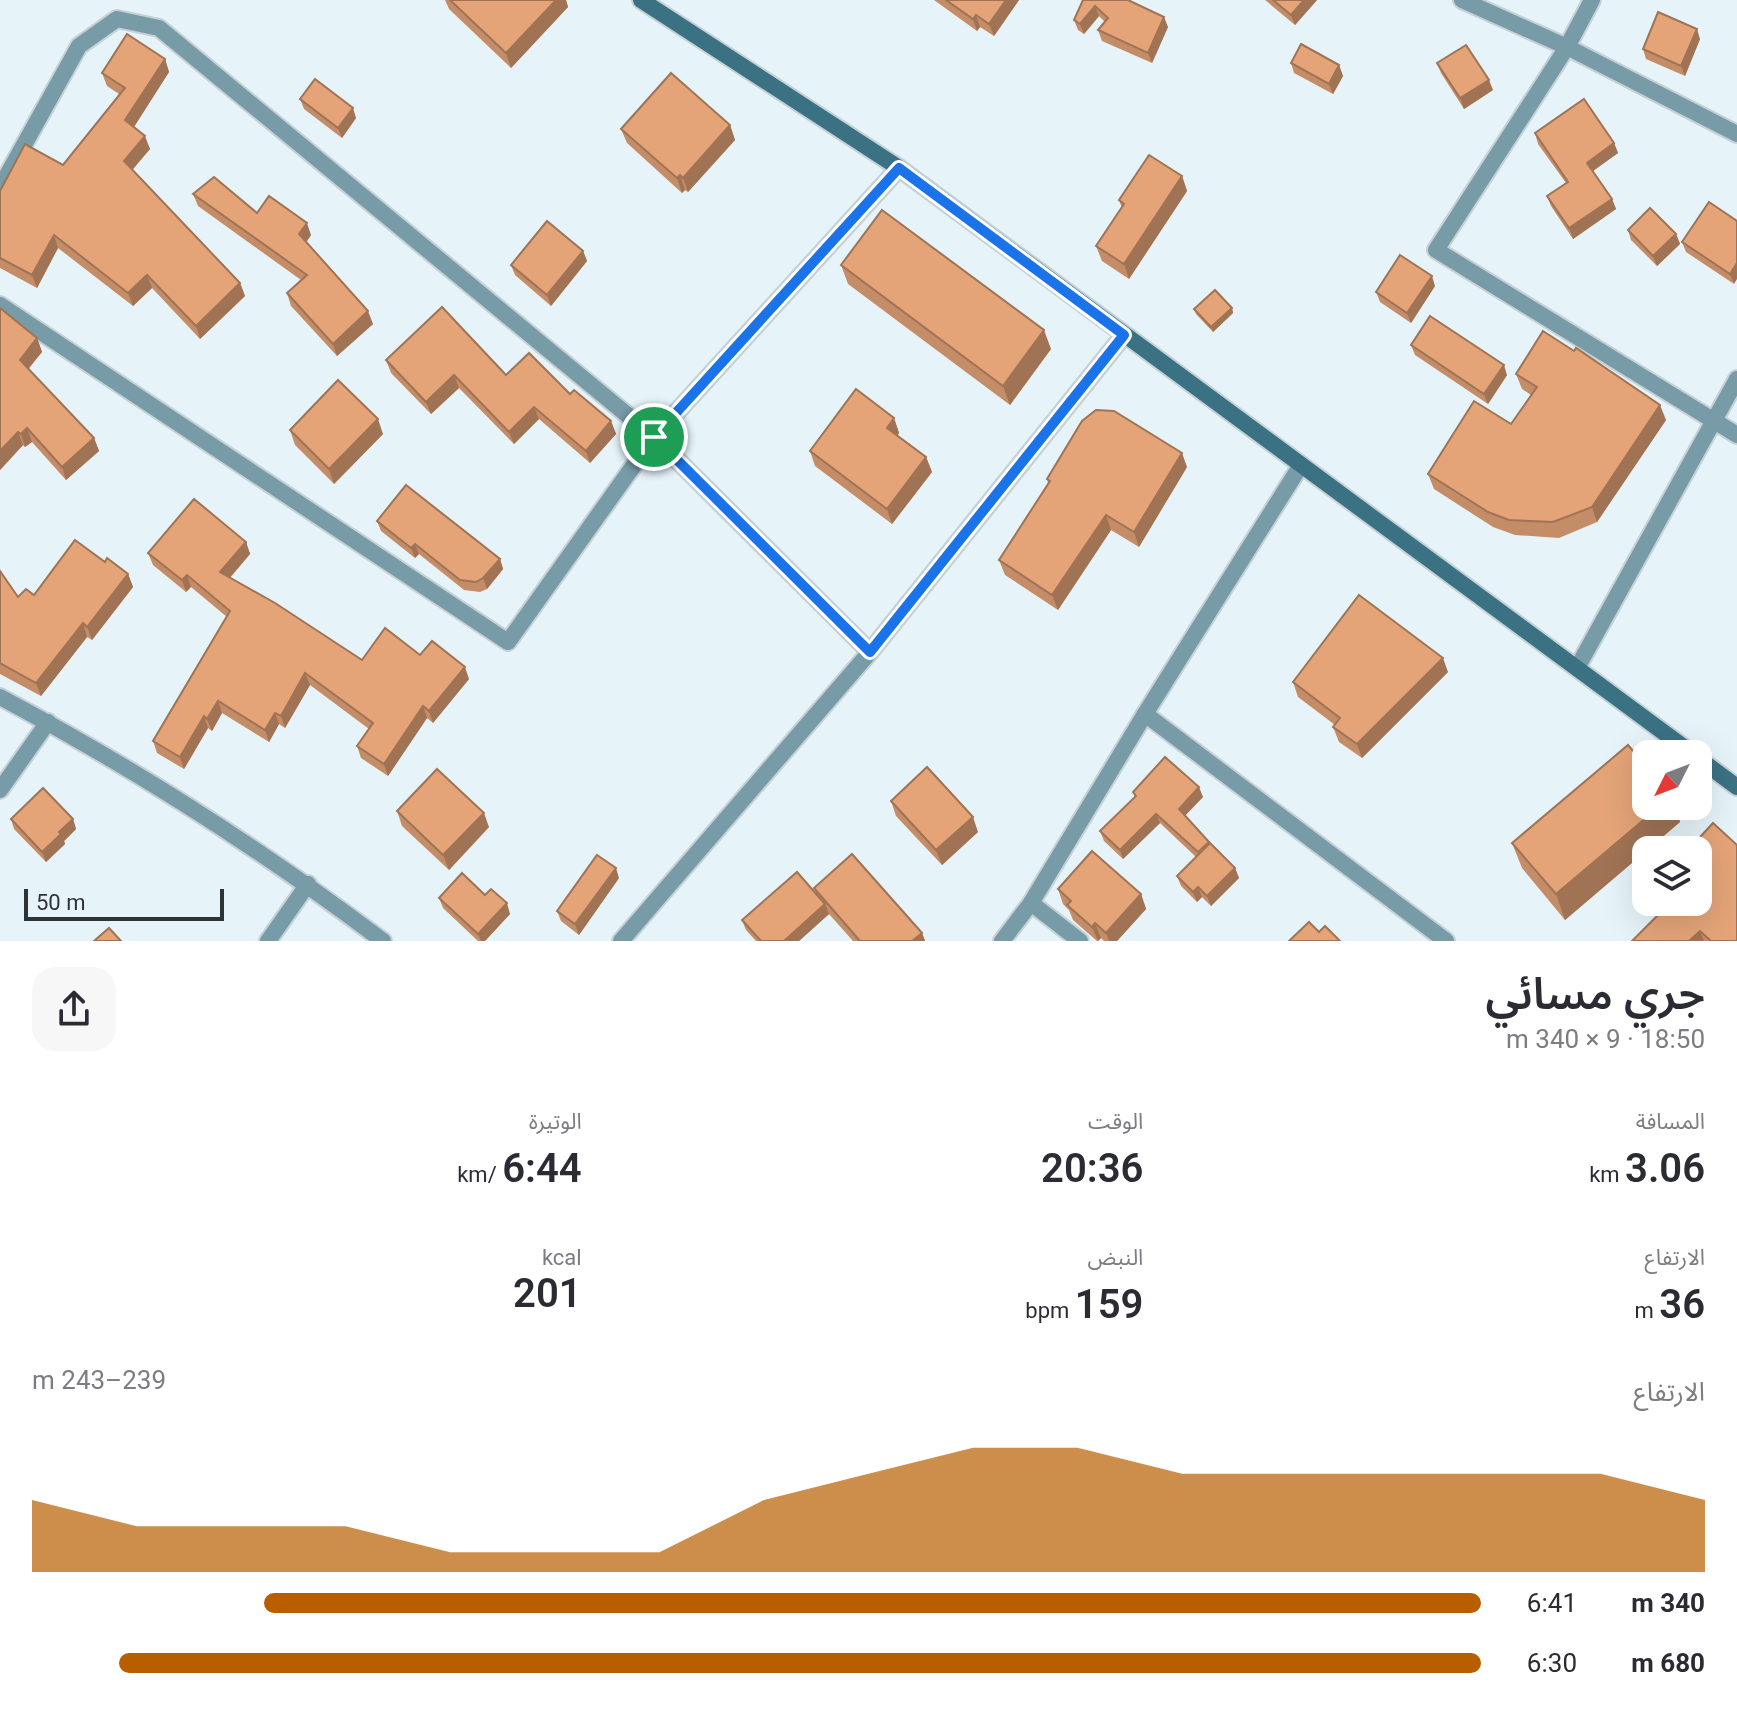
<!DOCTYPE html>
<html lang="ar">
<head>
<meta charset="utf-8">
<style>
  body { margin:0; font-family:Roboto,"Noto Sans Arabic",sans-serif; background:#f7f7f7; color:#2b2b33; direction:rtl; height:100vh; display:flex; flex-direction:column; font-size:30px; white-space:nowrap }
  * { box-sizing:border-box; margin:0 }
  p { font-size:26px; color:#7c7c81 }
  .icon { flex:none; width:44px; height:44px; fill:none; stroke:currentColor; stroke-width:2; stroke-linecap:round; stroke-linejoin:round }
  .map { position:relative; height:941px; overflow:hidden; direction:ltr }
  .side { display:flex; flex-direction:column; background:#fff; flex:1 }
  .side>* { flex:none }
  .needle { width:52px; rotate:228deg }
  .fabs { position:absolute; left:1632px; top:740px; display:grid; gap:16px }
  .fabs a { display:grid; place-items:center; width:80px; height:80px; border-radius:16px; background:#fff; box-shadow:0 8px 32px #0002; font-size:40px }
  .scale { position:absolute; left:24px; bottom:20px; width:200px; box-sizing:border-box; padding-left:8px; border:4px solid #2e3436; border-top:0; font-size:22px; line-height:28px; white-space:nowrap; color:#2e3436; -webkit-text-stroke:6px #e6f4fa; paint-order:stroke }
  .pin { position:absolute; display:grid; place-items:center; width:68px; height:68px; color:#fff; margin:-34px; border:4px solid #fff; border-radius:50%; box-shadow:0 2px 8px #0007 }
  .round { display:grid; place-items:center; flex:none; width:84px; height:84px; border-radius:24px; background:#f7f7f7 }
  .overview { display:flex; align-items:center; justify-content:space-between; height:136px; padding:0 32px }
  h1 { font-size:44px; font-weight:600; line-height:60px }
  .metrics { display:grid; grid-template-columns:repeat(3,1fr); gap:12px; height:136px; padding:8px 32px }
  .metrics div { display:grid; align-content:center }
  .metrics b { font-size:40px; font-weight:600 }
  .metrics small { font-size:22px; font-weight:400 }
  .metrics p { font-size:22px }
  .chart { height:224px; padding:16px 32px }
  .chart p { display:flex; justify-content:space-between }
  .chart svg { width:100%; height:144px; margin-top:8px; fill:#b95e00; opacity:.7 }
  ul { padding:0 32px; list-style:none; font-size:26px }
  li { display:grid; grid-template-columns:128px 96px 1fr; align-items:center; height:60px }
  li i { height:20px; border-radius:10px; background:#b95e00 }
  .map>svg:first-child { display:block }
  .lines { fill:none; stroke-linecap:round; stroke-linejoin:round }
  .street-casing { stroke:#c5d1d7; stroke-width:20 }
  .secondary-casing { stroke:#c5d1d7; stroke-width:20 }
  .street { stroke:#789ba8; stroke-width:16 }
  .secondary { stroke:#3a7284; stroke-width:16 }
  .wall { fill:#c48d67 }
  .shaded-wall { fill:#a07354 }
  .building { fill:#e4a478; stroke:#a07354; stroke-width:2 }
  .route-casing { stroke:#fff; stroke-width:16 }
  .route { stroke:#1a73e8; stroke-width:10 }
</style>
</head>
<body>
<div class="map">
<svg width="1737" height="941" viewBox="0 0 1737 941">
  <rect width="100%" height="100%" fill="#e6f4fa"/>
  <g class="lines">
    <g class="street-casing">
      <g id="street">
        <path d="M1462,0L1567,47L1737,134"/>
        <path d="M1592,0L1567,47L1436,250L1737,435"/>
        <path d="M0,188L79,46L117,19L159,28L654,437L870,652"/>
        <path d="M0,305L508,642L654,437L899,168"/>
        <path d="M1577,668L1737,379"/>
        <path d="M0,697C134,768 262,850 383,941"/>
        <path d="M1145,714L1446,941"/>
        <path d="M0,790L48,722"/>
        <path d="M1031,903L1080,941"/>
        <path d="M268,941L308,884"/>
        <path d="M621,941L870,652L1124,335"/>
        <path d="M1002,941L1031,903L1145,714L1301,465"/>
      </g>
    </g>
    <g class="secondary-casing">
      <g id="secondary">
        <path d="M641,0L899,168L1693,754"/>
        <path d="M1698,758L1737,787"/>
      </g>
    </g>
    <use href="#street" class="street"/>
    <use href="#secondary" class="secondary"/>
  </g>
  <g class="wall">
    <path d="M445,0H566L568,7L511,68L449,9Z"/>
    <path d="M934,0H1019L994,36L980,27L977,31Z"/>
    <path d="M1082,0H1128L1168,27L1152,63L1102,41L1098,30L1105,22L1099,16L1084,34L1078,30L1074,20L1083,1Z"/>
    <path d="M1265,0H1317L1295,25Z"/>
    <path d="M1700,39L1685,76L1646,59L1643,49Z"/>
    <path d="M165,59L169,72L134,127L150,149L132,169L240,283L245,296L200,339L152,288L133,306L58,248L37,288L0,268V191L63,165L119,94L107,86L102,73Z"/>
    <path d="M1291,63L1339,65L1343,76L1333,94L1294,73Z"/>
    <path d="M1437,63L1493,90L1464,109L1441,73Z"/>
    <path d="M300,99L356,118L342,138L304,109Z"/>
    <path d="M730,125L735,140L688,192L685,190L682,193L627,143L621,129Z"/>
    <path d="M1535,133L1614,143L1618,153L1593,171L1612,199L1616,209L1573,239L1551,206L1547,196L1566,183L1538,144Z"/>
    <path d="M1182,176L1187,191L1129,279L1102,261L1096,246L1122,208L1119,200Z"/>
    <path d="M193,194L257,213L311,235L306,242L373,324L337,356L291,306L287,293L301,280L198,206Z"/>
    <path d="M1709,202L1734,284L1686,252L1682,242Z"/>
    <path d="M1628,230L1676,234L1680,244L1657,266L1631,240Z"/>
    <path d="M583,251L587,261L551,306L515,275L511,265Z"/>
    <path d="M841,265L1051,349L1010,405L848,284Z"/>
    <path d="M1435,286L1411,323L1380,302L1376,292Z"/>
    <path d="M0,308L37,338L42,352L28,369L94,438L99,451L66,480L32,442L25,447L23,445L0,470Z"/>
    <path d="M1232,308L1233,313L1213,332L1196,314L1194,309Z"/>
    <path d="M1411,345L1507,375L1488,404L1415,355Z"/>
    <path d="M386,360L506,375L570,394L611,421L616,434L590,463L539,419L514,444L459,388L431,414L391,373Z"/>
    <path d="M1516,374L1666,420L1597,522L1559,538L1515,535L1493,527L1434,489L1428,474L1511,424L1531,395L1522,389Z"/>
    <path d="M894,418L899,433L897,436L926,457L932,472L892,524L815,466L810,451Z"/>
    <path d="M290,430L383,434L334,484L295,445Z"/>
    <path d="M1187,467L1139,547L1111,530L1058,610L1005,575L999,560L1048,483L1047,479Z"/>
    <path d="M377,521L500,559L503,569L487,589L480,592L464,590L419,554L415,558L381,531Z"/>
    <path d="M246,542L250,554L230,578L362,660L420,655L469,679L433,723L427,718L388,776L361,758L357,746L369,729L310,685L285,728L279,724L269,742L222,713L212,731L208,728L184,769L157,753L153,741L227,617L191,587L186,592L153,565L148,553Z"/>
    <path d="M105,562L128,574L133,587L92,640L87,637L41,696L0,674V571L18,597L34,595Z"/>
    <path d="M1448,672L1362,758L1339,742L1333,727L1335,725L1298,697L1293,682Z"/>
    <path d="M1133,792L1203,797L1185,815L1209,843L1235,868L1239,878L1211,906L1202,897L1197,902L1181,886L1177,876L1196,857L1160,823L1123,859L1104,841L1100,831L1135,797Z"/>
    <path d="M891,801L978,832L942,865L896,816Z"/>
    <path d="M1646,806H1675L1680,822L1565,920L1522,868L1512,843Z"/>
    <path d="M397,811L489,827L449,870L402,826Z"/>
    <path d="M11,819H73L76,829L64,841L65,844L46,862L14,829Z"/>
    <path d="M619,878L579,935L561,921L557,911Z"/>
    <path d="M814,888L922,933L925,941H853L829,914L799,941H756L746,930L742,920L816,893Z"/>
    <path d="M1058,889L1141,894L1146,909L1117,941H1104L1101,938L1098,941H1097L1073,920L1069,910L1063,904Z"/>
    <path d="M485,895L510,914L485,941H478L443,908L439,898Z"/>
    <path d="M1651,902H1698L1737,941H1632L1658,915L1654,911Z"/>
  </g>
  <g class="shaded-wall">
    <path d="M556,0H566L568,7L511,68L506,53Z"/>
    <path d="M1006,0H1019L994,36L989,24Z"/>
    <path d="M1304,0H1317L1295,25L1291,15Z"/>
    <path d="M1095,6L1099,16L1084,34L1080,24Z"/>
    <path d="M976,15L980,27L977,31L973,19Z"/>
    <path d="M1164,17L1168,27L1152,63L1148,53Z"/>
    <path d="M1697,29L1700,39L1685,76L1681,66Z"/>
    <path d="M165,59L169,72L130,133L125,120Z"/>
    <path d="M1339,65L1343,76L1333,94L1329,84Z"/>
    <path d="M1489,80L1493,90L1464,109L1460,98Z"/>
    <path d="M353,108L356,118L342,138L338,128Z"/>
    <path d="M730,125L735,140L688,192L683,178Z"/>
    <path d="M145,136L150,149L129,174L124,161Z"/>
    <path d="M1614,143L1618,153L1590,173L1587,163Z"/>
    <path d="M680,175L685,190L682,193L677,178Z"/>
    <path d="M1182,176L1187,191L1129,279L1124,264Z"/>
    <path d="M1612,199L1616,209L1573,239L1569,228Z"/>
    <path d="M307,223L311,235L303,247L299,234Z"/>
    <path d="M1676,234L1680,244L1657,266L1653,256Z"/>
    <path d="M54,235L58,248L37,288L32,275Z"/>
    <path d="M583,251L587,261L551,306L547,295Z"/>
    <path d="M1737,263V279L1734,284L1730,274Z"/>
    <path d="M147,275L152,288L133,306L128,293Z"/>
    <path d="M1432,276L1435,286L1411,323L1407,313Z"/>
    <path d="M240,283L245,296L200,339L196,326Z"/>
    <path d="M1232,308L1233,313L1213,332L1211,327Z"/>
    <path d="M368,311L373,324L337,356L333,344Z"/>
    <path d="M1044,330L1051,349L1010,405L1003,386Z"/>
    <path d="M37,338L42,352L25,373L20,360Z"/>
    <path d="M1504,365L1507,375L1488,404L1484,394Z"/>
    <path d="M454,375L459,388L431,414L426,402Z"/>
    <path d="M1660,405L1666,420L1597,522L1592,507Z"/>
    <path d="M534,407L539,419L514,444L509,432Z"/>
    <path d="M894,418L899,433L892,442L887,428Z"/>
    <path d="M378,419L383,434L334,484L329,469Z"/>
    <path d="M611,421L616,434L590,463L586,451Z"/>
    <path d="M27,428L32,442L25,447L21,434Z"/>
    <path d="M18,432L23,445L0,470V451Z"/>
    <path d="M94,438L99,451L66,480L62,467Z"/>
    <path d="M1182,453L1187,467L1139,547L1134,532Z"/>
    <path d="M926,457L932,472L892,524L887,509Z"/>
    <path d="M1106,515L1111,530L1058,610L1052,595Z"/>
    <path d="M246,542L250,554L224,584L220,572Z"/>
    <path d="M415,544L419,554L415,558L411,548Z"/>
    <path d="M500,559L503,569L487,589L483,578Z"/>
    <path d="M128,574L133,587L92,640L87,627Z"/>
    <path d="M187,575L191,587L186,592L182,580Z"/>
    <path d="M83,623L87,637L41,696L36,683Z"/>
    <path d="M1443,658L1448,672L1362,758L1357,744Z"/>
    <path d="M465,667L469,679L433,723L429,711Z"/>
    <path d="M305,673L310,685L285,728L281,716Z"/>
    <path d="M218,701L222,713L212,731L207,719Z"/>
    <path d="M423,706L427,718L388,776L384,764Z"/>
    <path d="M275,713L279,724L269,742L265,730Z"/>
    <path d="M204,716L208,728L184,769L180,757Z"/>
    <path d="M1199,787L1203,797L1183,818L1179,809Z"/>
    <path d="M1660,806H1675L1680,822L1565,920L1556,894Z"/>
    <path d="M484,813L489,827L449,870L443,855Z"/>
    <path d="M1156,814L1160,823L1123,859L1120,850Z"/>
    <path d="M973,817L978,832L942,865L936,850Z"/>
    <path d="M73,819L76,829L64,841L65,844L46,862L42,852L59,832Z"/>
    <path d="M616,868L619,878L579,935L575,924Z"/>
    <path d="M1235,868L1239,878L1211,906L1207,896Z"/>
    <path d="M1198,887L1202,897L1197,902L1193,892Z"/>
    <path d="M1141,894L1146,909L1117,941H1109L1106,933Z"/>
    <path d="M507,903L510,914L485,941H481L478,934Z"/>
    <path d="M825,904L829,914L799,941H784Z"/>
    <path d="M1095,923L1101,938L1098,941L1092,927Z"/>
    <path d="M1700,931L1704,941H1689Z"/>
    <path d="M922,933L925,941H912Z"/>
  </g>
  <g class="building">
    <path d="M450,0H556L506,53Z"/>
    <path d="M946,0H1006L989,24L976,15L973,19Z"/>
    <path d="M1083,0H1128L1164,17L1148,53L1098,30L1108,18L1095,6L1080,24L1074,20Z"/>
    <path d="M1273,0H1304L1291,15Z"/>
    <path d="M1658,12L1697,29L1681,66L1643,49Z"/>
    <path d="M127,34L165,59L125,120L145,136L124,161L240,283L196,326L147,275L128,293L54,235L32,275L0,258V191L25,144L63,165L125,88L102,73Z"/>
    <path d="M1301,44L1339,65L1329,84L1291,63Z"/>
    <path d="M1466,45L1489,80L1460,98L1437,63Z"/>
    <path d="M671,73L730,125L683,178L680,175L677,178L621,129Z"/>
    <path d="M315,79L353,108L338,128L300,99Z"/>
    <path d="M1584,99L1614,143L1587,163L1612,199L1569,228L1547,196L1568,182L1535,133Z"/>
    <path d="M1149,155L1182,176L1124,264L1096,246L1124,204L1119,200Z"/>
    <path d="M214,177L257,213L269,196L307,223L299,234L368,311L333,344L287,293L307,275L193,194Z"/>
    <path d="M1709,202L1737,221V263L1730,274L1682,242Z"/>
    <path d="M1650,208L1676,234L1653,256L1628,230Z"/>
    <path d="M882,210L1044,330L1003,386L841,265Z"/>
    <path d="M547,221L583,251L547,295L511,265Z"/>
    <path d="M1400,255L1432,276L1407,313L1376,292Z"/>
    <path d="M1215,290L1232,308L1211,327L1194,309Z"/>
    <path d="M442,307L506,375L529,353L570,394L574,390L611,421L586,451L534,407L509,432L454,375L426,402L386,360Z"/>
    <path d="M0,308L37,338L20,360L94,438L62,467L27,428L21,434L18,432L0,451Z"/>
    <path d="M1430,316L1504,365L1484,394L1411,345Z"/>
    <path d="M1543,331L1574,351L1576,348L1660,405L1592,507L1553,522L1509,520L1488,512L1428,474L1474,401L1511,424L1537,387L1516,374Z"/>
    <path d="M338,380L378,419L329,469L290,430Z"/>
    <path d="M856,389L894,418L887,428L926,457L887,509L810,451Z"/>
    <path d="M1096,410L1114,411L1182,453L1134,532L1106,515L1052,595L999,560L1050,481L1047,479L1082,421Z"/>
    <path d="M406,485L500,559L483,578L476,582L460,580L415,544L411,548L377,521Z"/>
    <path d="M194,499L246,542L220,572L275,603L362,660L385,628L420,655L432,641L465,667L429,711L423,706L384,764L357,746L373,723L305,673L281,716L275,713L265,730L218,701L207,719L204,716L180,757L153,741L230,611L187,575L182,580L148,553Z"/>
    <path d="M75,540L105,562L107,558L128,574L87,627L83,623L36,683L0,663V571L18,597L26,589L34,595Z"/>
    <path d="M1359,595L1443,658L1357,744L1333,727L1340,718L1293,682Z"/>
    <path d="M1628,745L1646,766V806H1660L1556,894L1512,843Z"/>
    <path d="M1165,757L1199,787L1179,809L1209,842L1198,852L1156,814L1120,850L1100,831L1136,796L1133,792Z"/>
    <path d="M927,767L973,817L936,850L891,801Z"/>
    <path d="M437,769L484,813L443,855L397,811Z"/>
    <path d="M43,788L73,819L59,832L61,834L42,852L11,819Z"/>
    <path d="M1713,823L1737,845V941H1711L1700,931L1689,941H1632L1664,909L1656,902H1698V850H1688Z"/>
    <path d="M1210,843L1235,868L1207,896L1198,887L1193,892L1177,876Z"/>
    <path d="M1092,851L1141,894L1106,933L1095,923L1092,927L1067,905L1071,901L1058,889Z"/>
    <path d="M852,854L922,933L912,941H860L814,888Z"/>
    <path d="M597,855L616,868L575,924L557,911Z"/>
    <path d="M797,872L825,904L784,941H761L742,920Z"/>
    <path d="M462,873L485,895L491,889L507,903L478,934L439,898Z"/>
    <path d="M1309,922L1319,932L1325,926L1340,941H1289Z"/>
    <path d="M109,928L121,941H94Z"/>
  </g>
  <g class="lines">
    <g class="route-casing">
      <path id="route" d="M899,168L1124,335L870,652L654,437Z"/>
    </g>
    <use href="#route" class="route"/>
  </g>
</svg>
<div class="fabs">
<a><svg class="needle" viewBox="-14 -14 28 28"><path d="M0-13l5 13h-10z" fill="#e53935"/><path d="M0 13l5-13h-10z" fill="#7c7c81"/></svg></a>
<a><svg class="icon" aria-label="layers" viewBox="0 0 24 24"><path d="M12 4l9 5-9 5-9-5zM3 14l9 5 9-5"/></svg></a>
</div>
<div class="scale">50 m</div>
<div class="pin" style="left:654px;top:437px;background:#1e9e55"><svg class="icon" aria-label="arrive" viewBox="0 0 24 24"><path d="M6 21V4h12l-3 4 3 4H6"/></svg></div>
</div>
<section class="side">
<div class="overview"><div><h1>جري مسائي</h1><p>18:50 · 9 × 340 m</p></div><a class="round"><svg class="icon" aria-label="share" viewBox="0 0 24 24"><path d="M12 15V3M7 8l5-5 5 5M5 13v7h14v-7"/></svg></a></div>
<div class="metrics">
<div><p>المسافة</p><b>3.06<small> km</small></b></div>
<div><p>الوقت</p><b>20:36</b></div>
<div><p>الوتيرة</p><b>6:44<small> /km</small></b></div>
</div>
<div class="metrics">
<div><p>الارتفاع</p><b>36<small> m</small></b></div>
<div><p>النبض</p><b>159<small> bpm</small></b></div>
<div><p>kcal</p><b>201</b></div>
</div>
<div class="chart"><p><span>الارتفاع</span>239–243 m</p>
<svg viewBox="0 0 160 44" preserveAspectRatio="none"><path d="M0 44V22L10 30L20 30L30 30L40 38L50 38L60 38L70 22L80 14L90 6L100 6L110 14L120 14L130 14L140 14L150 14L160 22V44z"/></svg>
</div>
<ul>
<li><b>340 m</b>6:41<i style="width:84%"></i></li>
<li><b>680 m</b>6:30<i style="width:94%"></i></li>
</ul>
</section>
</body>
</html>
